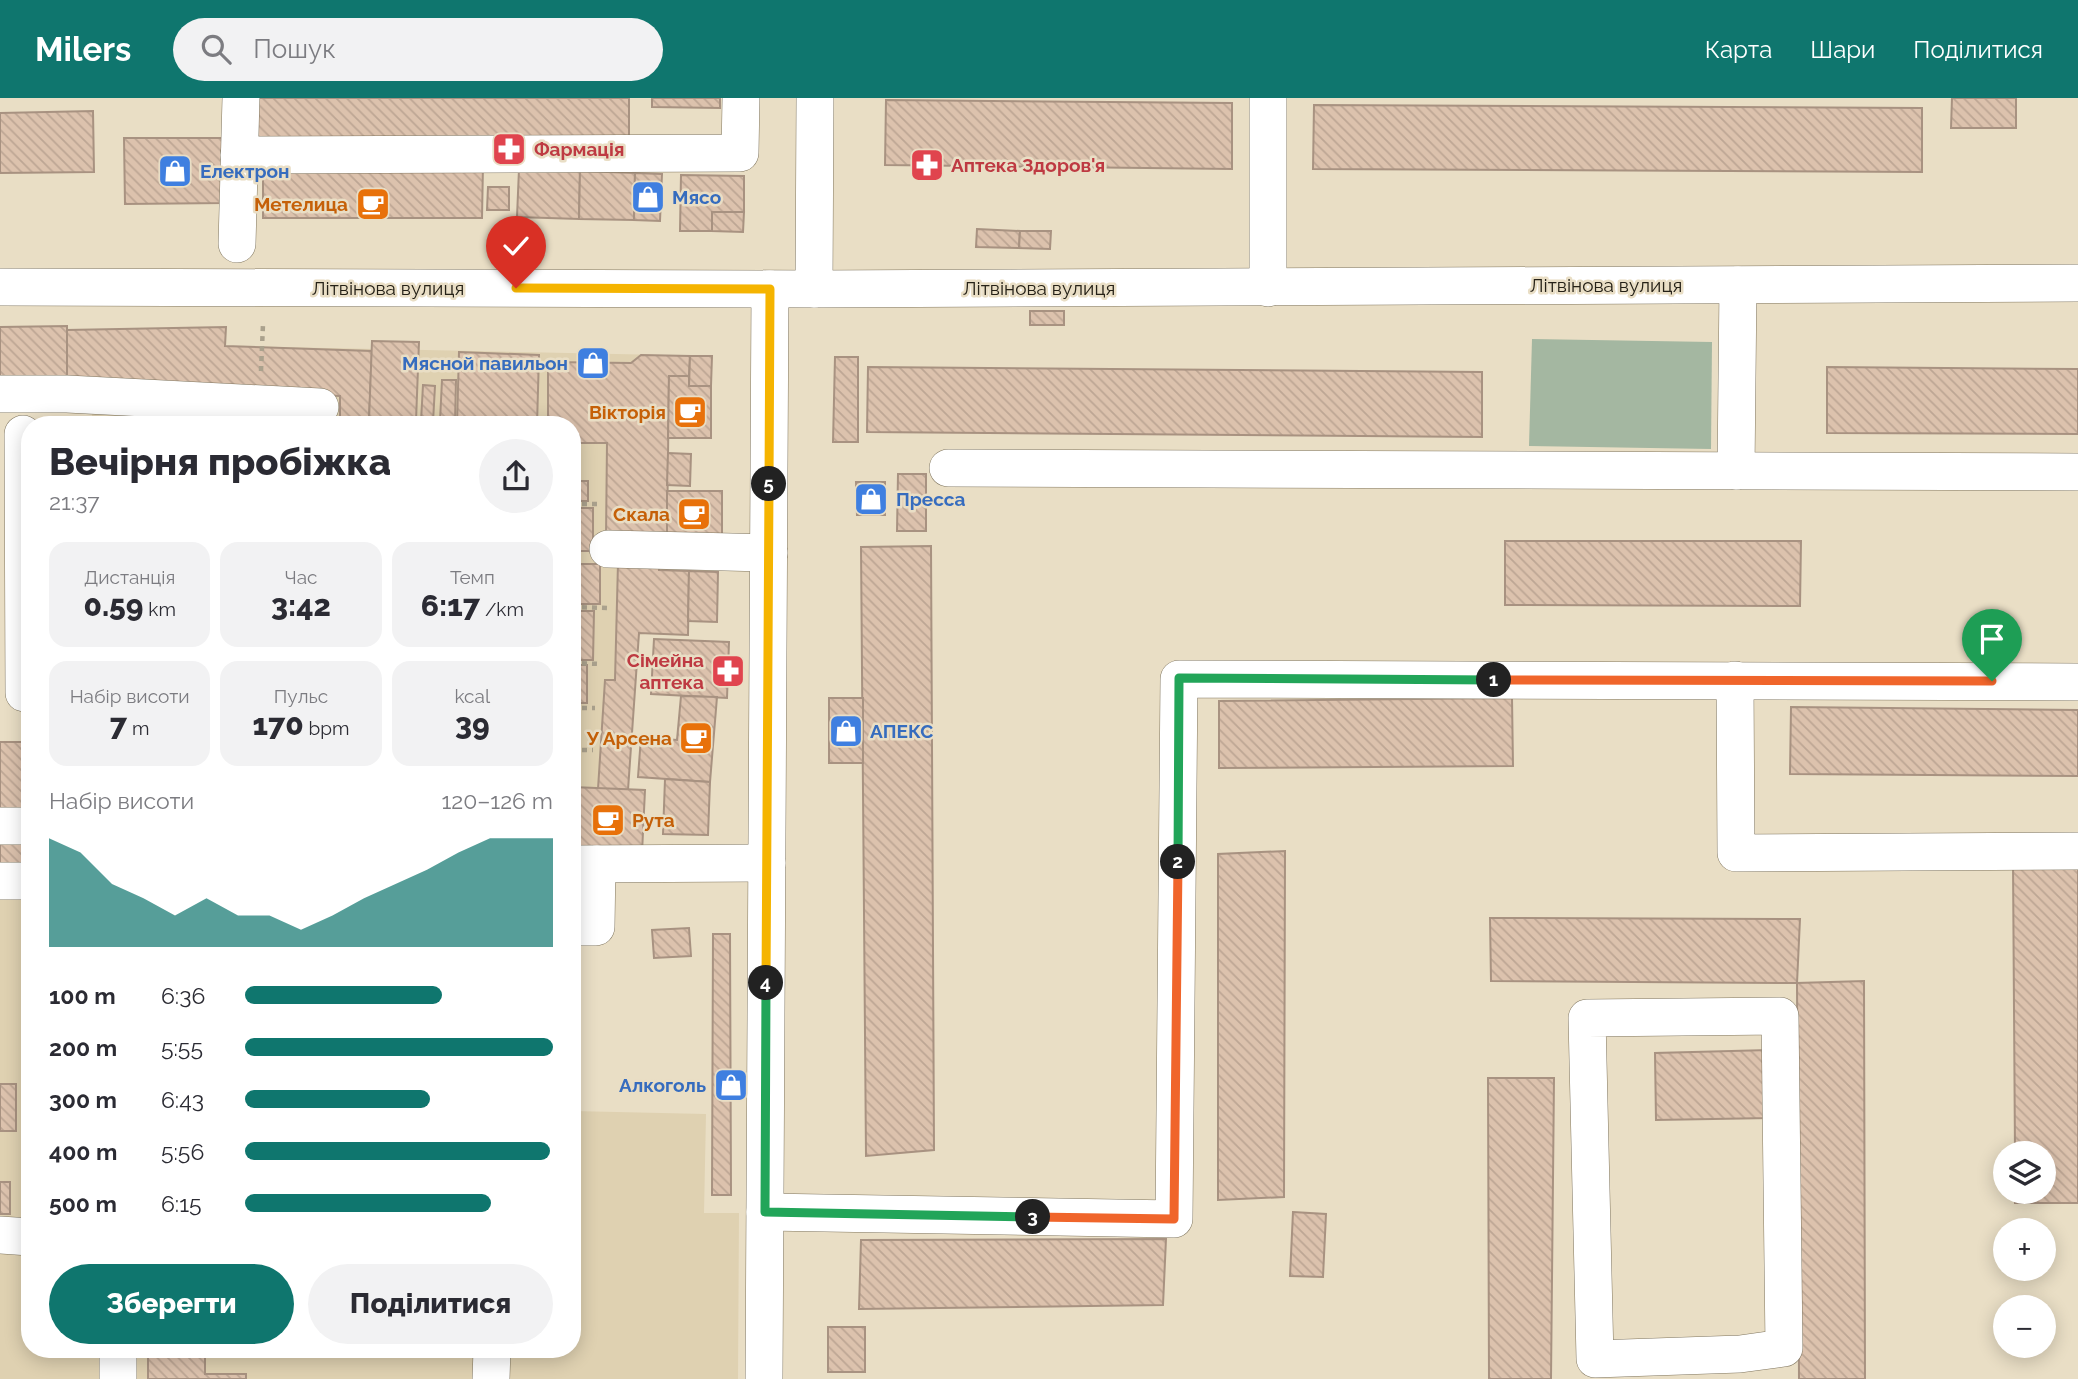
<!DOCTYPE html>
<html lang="uk">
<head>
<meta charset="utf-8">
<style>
  body { margin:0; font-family:Raleway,sans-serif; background:#f2f2f3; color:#2b2b33; height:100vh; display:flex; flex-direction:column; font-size:26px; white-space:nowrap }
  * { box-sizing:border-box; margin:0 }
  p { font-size:23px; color:#7c7c81 }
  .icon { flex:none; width:38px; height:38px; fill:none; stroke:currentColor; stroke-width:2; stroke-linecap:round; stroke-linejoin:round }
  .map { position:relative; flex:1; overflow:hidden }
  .side { position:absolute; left:21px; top:318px; width:560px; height:942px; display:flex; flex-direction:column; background:#fff; border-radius:28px; box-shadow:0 4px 18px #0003 }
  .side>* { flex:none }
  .tools { position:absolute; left:1993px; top:1043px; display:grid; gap:14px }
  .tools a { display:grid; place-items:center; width:63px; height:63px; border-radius:50%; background:#fff; box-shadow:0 4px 18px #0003; font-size:35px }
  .pin { position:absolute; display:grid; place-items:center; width:60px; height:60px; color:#fff; margin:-72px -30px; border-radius:50% 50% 50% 0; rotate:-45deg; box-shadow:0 0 7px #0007 }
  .pin .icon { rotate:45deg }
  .km { position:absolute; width:35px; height:35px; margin:-18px; border-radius:50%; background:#222; color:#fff; font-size:19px; line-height:35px; text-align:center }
  .round { display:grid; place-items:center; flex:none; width:74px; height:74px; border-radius:37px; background:#f2f2f3 }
  .headline { display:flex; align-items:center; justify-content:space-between; height:119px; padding:0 28px }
  h1 { font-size:38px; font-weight:800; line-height:52px }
  .stats { display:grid; grid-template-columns:repeat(3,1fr); gap:10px; height:119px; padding:7px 28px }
  .stats div { display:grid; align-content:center; border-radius:18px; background:#f2f2f3; text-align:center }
  .stats b { font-size:30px; font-weight:800 }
  .stats small { font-size:19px; font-weight:400 }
  .stats p { font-size:19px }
  .chart { height:196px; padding:14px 28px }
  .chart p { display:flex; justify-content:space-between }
  .chart svg { width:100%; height:126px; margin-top:7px; fill:#0f766e; opacity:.7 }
  .primary-button { display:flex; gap:14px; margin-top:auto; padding:14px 28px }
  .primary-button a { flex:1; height:80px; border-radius:42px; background:#0f766e; color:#fff; font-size:28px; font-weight:800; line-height:80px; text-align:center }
  .primary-button a+a { background:#f2f2f3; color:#2b2b33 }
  ul { padding:0 28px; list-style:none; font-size:23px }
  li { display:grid; grid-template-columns:112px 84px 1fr; align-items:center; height:52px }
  li i { height:18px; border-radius:9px; background:#0f766e }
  header { display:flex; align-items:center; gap:42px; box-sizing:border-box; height:98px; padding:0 35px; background:#0f766e; color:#fff }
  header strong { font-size:33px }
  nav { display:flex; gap:38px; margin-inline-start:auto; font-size:24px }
  .search { width:490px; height:63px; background:#f2f2f3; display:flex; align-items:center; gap:18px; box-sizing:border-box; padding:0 24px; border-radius:38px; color:#7c7c81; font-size:26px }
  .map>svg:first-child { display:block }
  .built { fill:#dfd1b1 }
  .green { fill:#a4b7a1 }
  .building { fill:url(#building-back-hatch); stroke:#a89281; stroke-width:2 }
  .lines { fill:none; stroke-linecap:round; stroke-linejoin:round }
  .minor-casing { stroke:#80765f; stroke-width:38 }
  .path { stroke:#aaa18d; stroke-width:4.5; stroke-dasharray:5 5; stroke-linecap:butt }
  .minor { stroke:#fff; stroke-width:37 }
  .split-1-casing { stroke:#fff; stroke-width:14 }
  .split-2-casing { stroke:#fff; stroke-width:14 }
  .split-3-casing { stroke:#fff; stroke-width:14 }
  .split-4-casing { stroke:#fff; stroke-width:14 }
  .split-5-casing { stroke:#fff; stroke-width:14 }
  .split-6-casing { stroke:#fff; stroke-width:14 }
  .split-1 { stroke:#f0652b; stroke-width:9 }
  .split-2 { stroke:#22a559; stroke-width:9 }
  .split-3 { stroke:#f0652b; stroke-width:9 }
  .split-4 { stroke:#22a559; stroke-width:9 }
  .split-5 { stroke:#f5b400; stroke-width:9 }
  .split-6 { stroke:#f5b400; stroke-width:9 }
  .labels { text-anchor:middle; stroke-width:5; stroke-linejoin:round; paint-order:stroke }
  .health-label { font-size:19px; font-weight:bold; fill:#be3a42; stroke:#e9dec5; text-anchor:start }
  .shop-label { font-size:19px; font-weight:bold; fill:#366cbe; stroke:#e9dec5; text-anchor:start }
  .food-label { font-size:19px; font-weight:bold; fill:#c56008; stroke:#e9dec5; text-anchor:end }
  .street-label { font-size:19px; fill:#252117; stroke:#e9dec5 }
</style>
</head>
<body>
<header>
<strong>Milers</strong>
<div class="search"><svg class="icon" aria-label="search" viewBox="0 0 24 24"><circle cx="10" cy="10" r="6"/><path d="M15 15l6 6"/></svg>Пошук</div>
<nav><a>Карта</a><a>Шари</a><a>Поділитися</a></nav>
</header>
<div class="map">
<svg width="2078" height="1281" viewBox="0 0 2078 1281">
  <defs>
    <pattern id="building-back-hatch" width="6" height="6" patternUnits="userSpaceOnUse" patternTransform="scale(1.75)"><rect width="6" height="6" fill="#dcc2ad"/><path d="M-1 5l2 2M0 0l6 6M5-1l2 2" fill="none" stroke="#bda694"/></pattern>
  </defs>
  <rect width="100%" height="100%" fill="#e9dec5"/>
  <g class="built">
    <path d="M226,229V248L712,258L711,340H668L667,393L659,440L658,536H639L628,691L572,752V327H92V310Z"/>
    <path d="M0,644H30V1251H572V1013L706,1016L704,1115H739L738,1281H0Z"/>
  </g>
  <path class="green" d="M1532,241L1712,244L1711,351L1529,348Z"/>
  <g class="building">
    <path d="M258,0H629V53L257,48Z"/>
    <path d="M652,0H720V10L652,9Z"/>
    <path d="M1952,0H2016V30H1951Z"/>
    <path d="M886,2L1232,5V71L885,67Z"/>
    <path d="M1314,7L1922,10V74L1313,71Z"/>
    <path d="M93,13L94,74L0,75V15Z"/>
    <path d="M124,40H225V105L125,106Z"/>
    <path d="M263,67H483L482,120H263Z"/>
    <path d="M519,71L580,73L579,121L517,119Z"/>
    <path d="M580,73L635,75L634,122L579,121Z"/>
    <path d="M635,75L662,76L660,123L634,122Z"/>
    <path d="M681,77L744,78V114H712V133H680Z"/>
    <path d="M488,89H509V112H487Z"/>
    <path d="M712,114H744L743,134L712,133Z"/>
    <path d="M977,131L1020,133L1019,150L976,149Z"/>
    <path d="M1020,133H1051L1050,151L1019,150Z"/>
    <rect x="1030" y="213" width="34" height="14"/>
    <path d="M67,228V286H0V229Z"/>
    <path d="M226,229L225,248L372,253L369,322L340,321V298L67,286V232Z"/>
    <path d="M372,243L419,244L416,323L369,322Z"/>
    <path d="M459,254L539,257L537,327H457Z"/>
    <path d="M641,257L690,258L689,278H669L667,440L606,439L607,345H572V327H565V324L548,323V264L631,265Z"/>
    <path d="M690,258H712L711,288H689Z"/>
    <path d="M835,259H858V344H833Z"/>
    <path d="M868,269L1482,274V339L867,334Z"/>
    <path d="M1827,269L2078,271V336L1827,335Z"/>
    <path d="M669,278H689V288H711V340H668Z"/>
    <path d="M442,282H456L455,324L440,323Z"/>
    <path d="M423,287L435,288L433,324L421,323Z"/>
    <path d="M137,321L178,324V327H137Z"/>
    <path d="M668,355L691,356L690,388L667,387Z"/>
    <path d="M898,376H926V433H897Z"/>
    <rect x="572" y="383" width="16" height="20"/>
    <path d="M856,384H885V417H857Z"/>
    <path d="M667,393H722V439L667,440Z"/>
    <rect x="572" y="410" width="21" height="43"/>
    <path d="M1505,443H1801L1800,508L1505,507Z"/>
    <path d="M931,448L934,1052L866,1058L861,449Z"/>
    <path d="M618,465L659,466V472L689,473L688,537L639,535L628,692L598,691L605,582H615Z"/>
    <rect x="572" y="466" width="28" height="40"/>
    <path d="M689,473L718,474L717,524L688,523Z"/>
    <path d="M572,513H594L593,562H572Z"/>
    <path d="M654,541L729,544L727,600L651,596Z"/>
    <rect x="572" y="567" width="15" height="38"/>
    <path d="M681,598L717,599L710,684L638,679L641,639L677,642Z"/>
    <rect x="829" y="600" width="34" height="65"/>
    <path d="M1512,600L1513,668L1219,670V603Z"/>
    <path d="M1791,609L2078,612V678L1790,676Z"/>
    <path d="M572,613H580L579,649H572Z"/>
    <rect x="0" y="644" width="30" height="75"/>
    <path d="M665,681L710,684L708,737L663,736Z"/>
    <path d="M572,689L645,692L642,755L572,752Z"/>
    <path d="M30,738V767L0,768V739Z"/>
    <path d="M1285,753L1284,1099L1218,1102V756Z"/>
    <path d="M2013,765H2078V1105H2015V1094H2044V1055H2015Z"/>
    <path d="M1490,820L1800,821L1797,885L1491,883Z"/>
    <path d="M689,830L691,858L654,860L652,832Z"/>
    <path d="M713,836H730L731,1097H712Z"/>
    <path d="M1864,883L1865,1281H1799L1797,885Z"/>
    <path d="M572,884H576L575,918H572Z"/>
    <path d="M1769,952L1770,1020L1656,1022L1655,955Z"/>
    <path d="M1488,980H1554L1551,1281H1489Z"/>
    <rect x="0" y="986" width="16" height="47"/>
    <path d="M572,1033H578L580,1224H572Z"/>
    <rect x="0" y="1084" width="10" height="32"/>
    <path d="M1293,1114L1326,1116L1323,1179L1290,1178Z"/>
    <path d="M1166,1141L1163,1207L859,1211L861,1142Z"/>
    <rect x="828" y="1229" width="37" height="45"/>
    <path d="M148,1251H205V1276H246V1281H148Z"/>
  </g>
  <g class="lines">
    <g class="minor-casing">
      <g id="minor">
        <path d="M239,57L740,55L741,0"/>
        <path d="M237,146L241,0"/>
        <path d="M0,189L814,191L2078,185"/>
        <path d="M1268,190V0"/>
        <path d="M814,191L815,0"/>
        <path d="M0,296H67L320,309"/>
        <path d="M23,336L24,595"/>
        <path d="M948,370L2078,374"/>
        <path d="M1736,373L1738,187"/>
        <path d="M608,451L769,455"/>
        <path d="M1735,582L1736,755L2078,753"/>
        <path d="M0,728H30"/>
        <path d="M572,766L767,765"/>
        <path d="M0,783H30"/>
        <path d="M572,829H596L597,766"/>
        <path d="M1780,918L1784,1250L1740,1256L1595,1261L1587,920Z"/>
        <path d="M765,1114L1174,1121L1179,581L2078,584"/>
        <path d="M0,1137L30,1139"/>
        <path d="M118,1281V1251"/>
        <path d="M491,1281L492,1251"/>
        <path d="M764,1281L770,191"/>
      </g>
    </g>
    <g class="path">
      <path d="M261,273L263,226"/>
      <path d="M572,406H599"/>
      <path d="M572,509L607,510"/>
      <path d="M572,565L601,566"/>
      <path d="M572,610H595"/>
      <path d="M572,652H593"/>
    </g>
    <use href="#minor" class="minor"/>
  </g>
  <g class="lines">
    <g class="split-1-casing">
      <path id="split-1" d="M1494,582L1992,583"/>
    </g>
    <g class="split-2-casing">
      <path id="split-2" d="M1178,764L1179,580L1494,582"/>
    </g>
    <g class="split-3-casing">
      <path id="split-3" d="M1033,1119L1174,1121L1178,764"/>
    </g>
    <g class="split-4-casing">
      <path id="split-4" d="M766,885L765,1114L1033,1119"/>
    </g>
    <g class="split-5-casing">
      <path id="split-5" d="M766,885L769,386"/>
    </g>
    <g class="split-6-casing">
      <path id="split-6" d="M516,190L770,191L769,386"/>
    </g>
    <use href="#split-1" class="split-1"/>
    <use href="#split-2" class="split-2"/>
    <use href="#split-3" class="split-3"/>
    <use href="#split-4" class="split-4"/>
    <use href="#split-5" class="split-5"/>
    <use href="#split-6" class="split-6"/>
  </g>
  <defs>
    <g id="pharmacy-square" transform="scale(1.75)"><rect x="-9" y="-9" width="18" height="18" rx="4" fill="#e0444e" stroke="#e9dec5"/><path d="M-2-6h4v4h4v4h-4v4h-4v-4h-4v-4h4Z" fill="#fff"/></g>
    <g id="shop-square" transform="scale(1.75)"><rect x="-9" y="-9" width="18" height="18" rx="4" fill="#3f7fe0" stroke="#e9dec5"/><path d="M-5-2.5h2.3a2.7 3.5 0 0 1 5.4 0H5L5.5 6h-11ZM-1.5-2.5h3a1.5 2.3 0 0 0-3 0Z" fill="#fff"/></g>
    <g id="cafe-square" transform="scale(1.75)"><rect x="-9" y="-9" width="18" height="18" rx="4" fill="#e8710a" stroke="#e9dec5"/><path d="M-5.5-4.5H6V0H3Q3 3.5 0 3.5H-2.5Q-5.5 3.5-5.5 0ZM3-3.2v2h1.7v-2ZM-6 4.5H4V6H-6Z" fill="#fff"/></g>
  </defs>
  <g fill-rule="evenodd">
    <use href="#pharmacy-square" x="509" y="51"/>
    <use href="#pharmacy-square" x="927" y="67"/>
    <use href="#shop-square" x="175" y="73"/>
    <use href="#shop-square" x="648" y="99"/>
    <use href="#cafe-square" x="373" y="106"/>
    <use href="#shop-square" x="593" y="265"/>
    <use href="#cafe-square" x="690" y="314"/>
    <use href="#shop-square" x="871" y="401"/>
    <use href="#cafe-square" x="694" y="416"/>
    <use href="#pharmacy-square" x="728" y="573"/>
    <use href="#shop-square" x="846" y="633"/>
    <use href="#cafe-square" x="696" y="640"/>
    <use href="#cafe-square" x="608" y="722"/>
    <use href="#shop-square" x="731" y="987"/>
  </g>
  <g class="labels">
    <g class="health-label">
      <text x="534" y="58">Фармація</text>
      <text x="951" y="74">Аптека Здоров'я</text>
      <text x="704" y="569" text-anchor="end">Сімейна<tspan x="704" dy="22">аптека</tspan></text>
    </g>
    <g class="shop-label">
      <text x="200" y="80">Електрон</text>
      <text x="672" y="106">Мясо</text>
      <text x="568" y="272" text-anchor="end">Мясной павильон</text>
      <text x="896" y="408">Пресса</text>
      <text x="870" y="640">АПЕКС</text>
      <text x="706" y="994" text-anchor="end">Алкоголь</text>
    </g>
    <g class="food-label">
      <text x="348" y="113">Метелица</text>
      <text x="666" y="321">Вікторія</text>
      <text x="670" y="423">Скала</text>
      <text x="672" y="647">У Арсена</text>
      <text x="632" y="729" text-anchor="start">Рута</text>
    </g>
    <g class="street-label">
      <text x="1606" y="194">Літвінова вулиця</text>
      <text x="388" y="197">Літвінова вулиця</text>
      <text x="1039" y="197">Літвінова вулиця</text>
    </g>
  </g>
</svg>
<div class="tools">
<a><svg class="icon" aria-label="layers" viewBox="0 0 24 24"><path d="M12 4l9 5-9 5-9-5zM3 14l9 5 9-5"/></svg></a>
<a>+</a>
<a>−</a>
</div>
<div class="pin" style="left:1992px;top:583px;background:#1e9e55"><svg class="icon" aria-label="arrive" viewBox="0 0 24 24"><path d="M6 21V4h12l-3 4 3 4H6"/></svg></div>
<div class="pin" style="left:516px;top:190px;background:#d93025"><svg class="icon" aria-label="check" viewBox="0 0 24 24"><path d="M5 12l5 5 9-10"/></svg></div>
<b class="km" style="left:1494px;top:582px">1</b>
<b class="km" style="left:1178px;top:764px">2</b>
<b class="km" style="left:1033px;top:1119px">3</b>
<b class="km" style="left:766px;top:885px">4</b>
<b class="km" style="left:769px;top:386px">5</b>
<section class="side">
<div class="headline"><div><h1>Вечірня пробіжка</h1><p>21:37</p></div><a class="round"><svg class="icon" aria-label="share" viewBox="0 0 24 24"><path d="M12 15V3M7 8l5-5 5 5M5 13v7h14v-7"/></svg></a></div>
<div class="stats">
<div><p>Дистанція</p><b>0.59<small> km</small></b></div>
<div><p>Час</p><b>3:42</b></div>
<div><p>Темп</p><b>6:17<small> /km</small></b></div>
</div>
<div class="stats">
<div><p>Набір висоти</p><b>7<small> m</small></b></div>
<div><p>Пульс</p><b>170<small> bpm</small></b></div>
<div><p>kcal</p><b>39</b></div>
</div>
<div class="chart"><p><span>Набір висоти</span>120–126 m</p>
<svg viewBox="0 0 160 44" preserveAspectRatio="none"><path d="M0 44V6L10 11L20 22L30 27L40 33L50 27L60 33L70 33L80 38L90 33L100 27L110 22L120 17L130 11L140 6L150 6L160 6V44z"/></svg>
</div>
<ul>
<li><b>100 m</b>6:36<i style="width:64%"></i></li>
<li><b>200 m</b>5:55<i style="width:100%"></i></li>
<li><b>300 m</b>6:43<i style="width:60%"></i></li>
<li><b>400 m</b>5:56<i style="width:99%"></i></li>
<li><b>500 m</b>6:15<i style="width:80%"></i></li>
</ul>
<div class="primary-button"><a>Зберегти</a><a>Поділитися</a></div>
</section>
</div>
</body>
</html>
